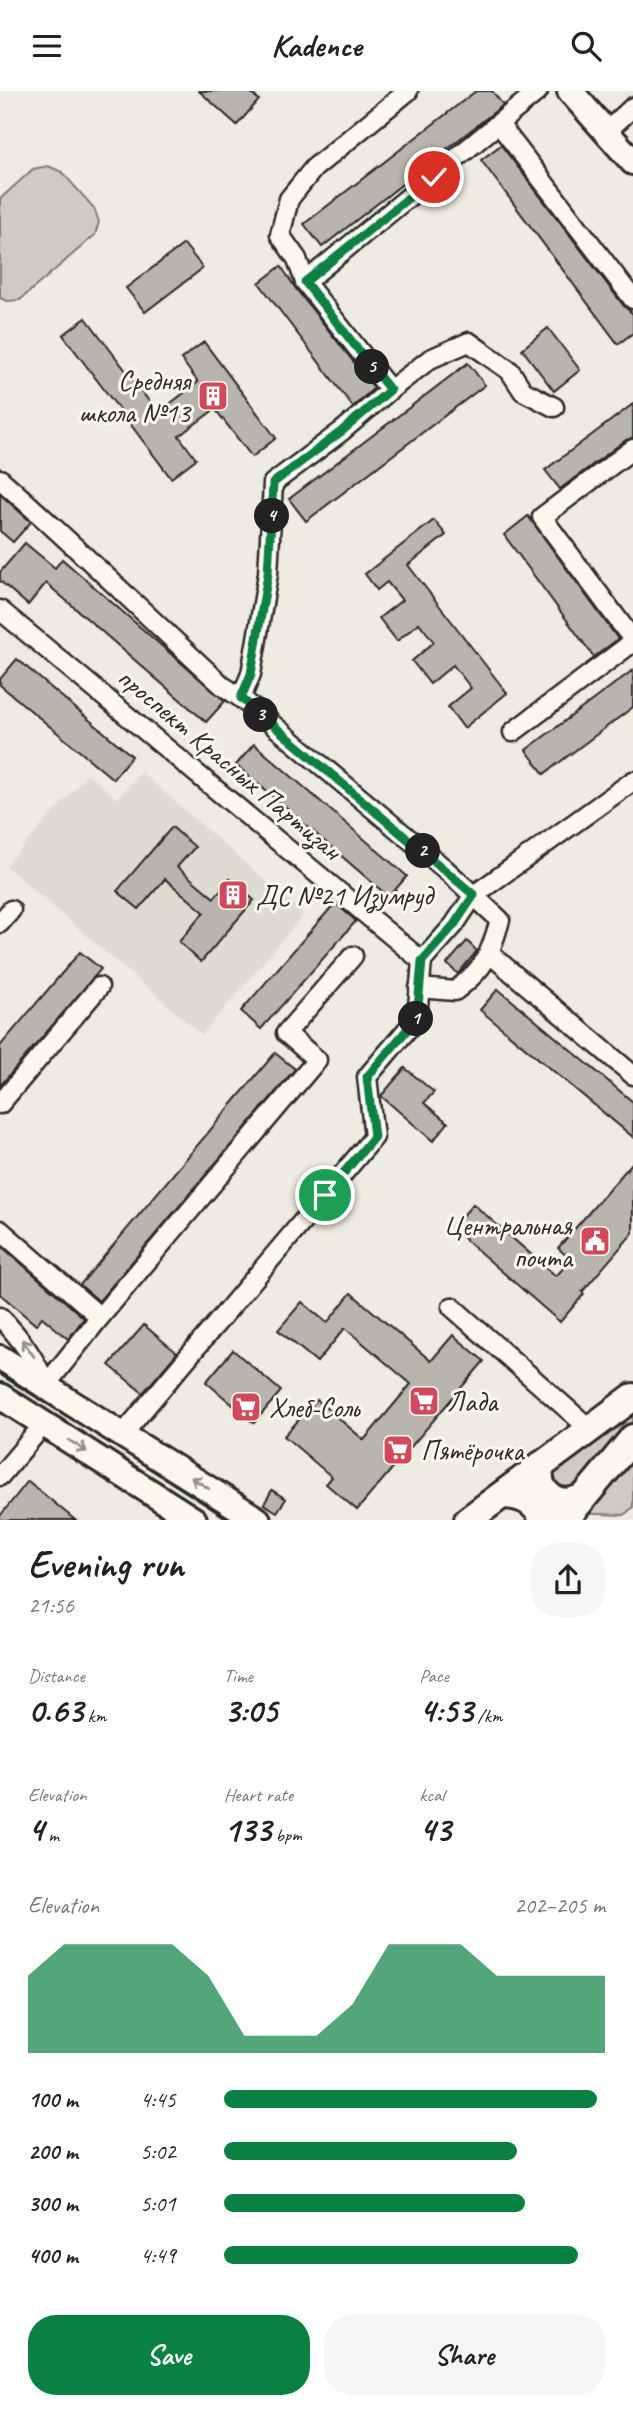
<!DOCTYPE html>
<html lang="en">
<head>
<meta charset="utf-8">
<style>
  body { margin:0; font-family:Caveat,sans-serif; background:#f6f6f6; color:#222; height:100vh; display:flex; flex-direction:column; font-size:26px; white-space:nowrap }
  * { box-sizing:border-box; margin:0 }
  p { font-size:23px; color:#767676 }
  .icon { flex:none; width:38px; height:38px; fill:none; stroke:currentColor; stroke-width:2; stroke-linecap:round; stroke-linejoin:round }
  .map { position:relative; height:1429px; overflow:hidden }
  .drawer { display:flex; flex-direction:column; background:#fff; flex:1 }
  .drawer>* { flex:none }
  .pin { position:absolute; display:grid; place-items:center; width:60px; height:60px; color:#fff; margin:-30px; border:4px solid #fff; border-radius:50%; box-shadow:0 2px 7px #0007 }
  .km { position:absolute; width:35px; height:35px; margin:-18px; border-radius:50%; background:#222; color:#fff; font-size:19px; line-height:35px; text-align:center }
  .round { display:grid; place-items:center; flex:none; width:74px; height:74px; border-radius:28px; background:#f6f6f6 }
  .head { display:flex; align-items:center; justify-content:space-between; height:119px; padding:0 28px }
  h1 { font-size:38px; font-weight:700; line-height:52px }
  .metrics { display:grid; grid-template-columns:repeat(3,1fr); gap:10px; height:119px; padding:7px 28px }
  .metrics div { display:grid; align-content:center }
  .metrics b { font-size:35px; font-weight:700 }
  .metrics small { font-size:19px; font-weight:400 }
  .metrics p { font-size:19px }
  .chart { height:196px; padding:14px 28px }
  .chart p { display:flex; justify-content:space-between }
  .chart svg { width:100%; height:126px; margin-top:7px; fill:#0b8043; opacity:.7 }
  .cta { display:flex; gap:14px; margin-top:auto; padding:14px 28px }
  .cta a { flex:1; height:80px; border-radius:28px; background:#0b8043; color:#fff; font-size:28px; font-weight:700; line-height:80px; text-align:center }
  .cta a+a { background:#f6f6f6; color:#222 }
  ul { padding:0 28px; list-style:none; font-size:23px }
  li { display:grid; grid-template-columns:112px 84px 1fr; align-items:center; height:52px }
  li i { height:18px; border-radius:9px; background:#0b8043 }
  header { display:flex; justify-content:space-between; align-items:center; height:91px; padding:0 28px; background:#fff; font-size:32px; font-weight:700 }
  .map>svg:first-child { display:block }
  .built { fill:#dedbd1 }
  .green { fill:#cecbc2; stroke:#7c7b76; stroke-width:2 }
  .building { fill:#b8b5ae; stroke:#2b2b2b; stroke-width:2 }
  .lines { fill:none; stroke-linecap:round; stroke-linejoin:round }
  .street-casing { stroke:#2b2b2b; stroke-width:23 }
  .secondary-casing { stroke:#2b2b2b; stroke-width:30 }
  .primary-casing { stroke:#2b2b2b; stroke-width:32 }
  .street { stroke:#fbf7ec; stroke-width:18 }
  .secondary { stroke:#fbf7ec; stroke-width:24 }
  .primary { stroke:#fbf7ec; stroke-width:26 }
  .tram { stroke:#2b2b2b; stroke-width:2 }
  .oneway { stroke:#93918c }
  .route-casing { stroke:#fff; stroke-width:14 }
  .route { stroke:#0b8043; stroke-width:9 }
  .labels { text-anchor:middle; stroke-width:6; stroke-linejoin:round; paint-order:stroke }
  .poi-label { font-size:28px; fill:#2b2b2b; stroke:#fbf7ec; text-anchor:start }
  .street-label { font-size:28px; fill:#2b2b2b; stroke:#fbf7ec }
</style>
</head>
<body>
<header><svg class="icon" aria-label="menu" viewBox="0 0 24 24"><path d="M4 6h16M4 12h16M4 18h16"/></svg>Kadence<svg class="icon" aria-label="search" viewBox="0 0 24 24"><circle cx="10" cy="10" r="6"/><path d="M15 15l6 6"/></svg></header>
<div class="map">
<svg width="633" height="1429" viewBox="0 0 633 1429">
  <rect width="100%" height="100%" fill="#eeebe0"/>
  <filter id="ink" filterUnits="userSpaceOnUse"><feTurbulence type="fractalNoise" baseFrequency=".0143" numOctaves="2"/><feDisplacementMap in="SourceGraphic" scale="14" xChannelSelector="R" yChannelSelector="G"/><feConvolveMatrix kernelMatrix="1 2 1 2 8 2 1 2 1" color-interpolation-filters="sRGB"/></filter>
  <g filter="url(#ink)">
    <path class="built" d="M141,681L304,823L202,944L6,775L88,683L117,708Z"/>
    <g class="green">
      <path d="M48,75L62,81L94,117L99,131L95,144L20,209L7,210L0,207V108L33,78Z"/>
      <path d="M633,1314V1336L573,1404H553L547,1378Z"/>
      <path d="M633,1347V1416L624,1424L570,1422Z"/>
    </g>
    <g class="building">
      <path d="M199,0H249L259,9L237,34Z"/>
      <path d="M476,0H492L503,14L322,156L304,133Z"/>
      <path d="M501,54L624,215L633,223V242L618,253L481,69Z"/>
      <path d="M184,153L203,177L145,221L126,197Z"/>
      <path d="M281,175L296,198L374,297L353,316L259,192Z"/>
      <path d="M86,227L158,322L198,291L181,268L204,251L276,347L252,366L215,318L179,345L196,368L171,387L63,244Z"/>
      <path d="M548,237L580,279L554,300L522,258Z"/>
      <path d="M468,272L485,294L306,430L289,408Z"/>
      <path d="M633,313V347L626,349L560,398L545,379Z"/>
      <path d="M0,403L31,431L13,451L0,440Z"/>
      <path d="M528,425L618,548L594,566L504,444Z"/>
      <path d="M434,429L446,444L408,474L507,602L464,637L448,616L471,597L453,574L430,593L412,570L434,551L419,532L397,550L379,527L402,509L387,491L377,499L365,483Z"/>
      <path d="M25,452L55,477L62,468L225,610L206,631L46,492L28,514L0,490V481Z"/>
      <path d="M17,568L132,665L113,688L0,594V588Z"/>
      <path d="M633,579V616L544,683L526,659Z"/>
      <path d="M254,653L407,785L389,806L236,674Z"/>
      <path d="M172,736L195,756L177,776L214,807L230,788L254,809L201,871L179,851L204,821L165,788L139,818L117,800Z"/>
      <path d="M335,812L356,830L261,938L241,920Z"/>
      <path d="M467,850L477,860L458,883L447,873Z"/>
      <path d="M80,861L101,878L0,995V955Z"/>
      <path d="M498,898L633,1011V1046L480,919Z"/>
      <path d="M275,962L295,978L99,1210L80,1194Z"/>
      <path d="M405,977L434,1001L424,1012L448,1032L433,1050L381,1005Z"/>
      <path d="M633,1071V1142L582,1201L584,1203L560,1231L452,1137L473,1113L556,1185L571,1169L558,1157Z"/>
      <path d="M0,1154L84,1227L68,1248L42,1226L36,1234L0,1203Z"/>
      <path d="M351,1202L431,1270L453,1244L484,1270L357,1419L326,1393L332,1386L284,1345L317,1309L364,1349L411,1293L345,1237L317,1271L278,1239L302,1211L327,1232Z"/>
      <path d="M144,1234L177,1262L143,1302L109,1274Z"/>
      <path d="M233,1259L281,1300L254,1332L206,1291Z"/>
      <path d="M28,1390L75,1429H0V1425Z"/>
      <path d="M272,1399L286,1408L277,1421L264,1413Z"/>
    </g>
    <g class="lines">
      <g class="street-casing">
        <g id="street">
          <path d="M499,33L633,208"/>
          <path d="M606,41L633,16"/>
          <path d="M305,191L297,168L280,144L289,108L314,77L408,0"/>
          <path d="M390,299L430,268L469,251L510,280L523,300L554,316"/>
          <path d="M633,358L542,426L633,549"/>
          <path d="M0,388C76,455 148,526 223,595L241,607L445,778L500,829C489,866 486,876 455,900L419,897"/>
          <path d="M0,519L422,870"/>
          <path d="M241,607L251,583L268,483L273,392L342,340L390,299L305,191L538,0"/>
          <path d="M513,641L633,551"/>
          <path d="M0,832L11,819"/>
          <path d="M490,863L633,984"/>
          <path d="M0,1013L99,896"/>
          <path d="M0,1139L100,1226L46,1294"/>
          <path d="M452,1216L590,1338"/>
          <path d="M0,1226C21,1247 35,1267 46,1294"/>
          <path d="M100,1226L317,969L286,942L353,865"/>
          <path d="M123,1343L374,1046L367,986L417,927L422,870L454,834L474,804L633,690"/>
          <path d="M0,1385L44,1333"/>
        </g>
      </g>
      <g class="secondary-casing">
        <g id="secondary">
          <path d="M570,0L633,71"/>
          <path d="M0,1267L258,1429"/>
          <path d="M0,1305L194,1429"/>
        </g>
      </g>
      <g class="primary-casing">
        <g id="primary">
          <path d="M541,1374C534,1400 557,1419 581,1407"/>
          <path d="M502,1404C522,1404 535,1411 544,1429"/>
          <path d="M468,1429L633,1306"/>
          <path d="M565,1429L633,1347"/>
        </g>
      </g>
      <use href="#street" class="street"/>
      <use href="#secondary" class="secondary"/>
      <use href="#primary" class="primary"/>
      <path class="tram" d="M0,1281L229,1429"/>
    </g>
    <defs><path id="oneway-shaft" d="M-6 0H5M1.5-3L5.5 0L1.5 3" fill="none" stroke-width="1.6" stroke-linecap="round" stroke-linejoin="round" transform="scale(1.75)"/></defs>
    <g class="oneway">
      <use href="#oneway-shaft" transform="translate(28 1257) rotate(-125)"/>
      <use href="#oneway-shaft" transform="translate(78 1355) rotate(33)"/>
      <use href="#oneway-shaft" transform="translate(200 1392) rotate(-147)"/>
    </g>
  </g>
  <g class="lines" filter="url(#ink)">
    <g class="route-casing">
      <path id="route" d="M325,1104L374,1046L367,986L417,927L422,870L454,834L474,804L241,607L251,583L268,483L273,392L342,340L390,299L305,191L434,86"/>
    </g>
    <use href="#route" class="route"/>
  </g>
  <defs>
    <g id="building-square" transform="scale(1.575)"><rect x="-9" y="-9" width="18" height="18" rx="4" fill="#d1495b" stroke="#fbf7ec"/><path d="M-4-6H4V6H1V3H-1V6H-4ZM-2.5-4.3h1.7v1.8h-1.7ZM.8-4.3h1.7v1.8H.8ZM-2.5-1h1.7V.8h-1.7ZM.8-1h1.7V.8H.8Z" fill="#fff"/></g>
    <g id="civic-square" transform="scale(1.575)"><rect x="-9" y="-9" width="18" height="18" rx="4" fill="#d1495b" stroke="#fbf7ec"/><path d="M-.6-6.5H3V-4.5H.6V-3L4-1V1h2V6H-6V1h2V-1L-.6-3ZM-1.2 2.5V6h2.4V2.5Z" fill="#fff"/></g>
    <g id="supermarket-square" transform="scale(1.575)"><rect x="-9" y="-9" width="18" height="18" rx="4" fill="#d1495b" stroke="#fbf7ec"/><path d="M-6-5.5h2.5l.6 2H6L4.5 2H-2.5L-4.4-4H-6ZM-1.5 3.2a1.3 1.3 0 1 0 .1 0ZM3 3.2a1.3 1.3 0 1 0 .1 0Z" fill="#fff"/></g>
  </defs>
  <g fill-rule="evenodd">
    <use href="#building-square" x="213" y="305"/>
    <use href="#building-square" x="233" y="804"/>
    <use href="#civic-square" x="595" y="1150"/>
    <use href="#supermarket-square" x="424" y="1310"/>
    <use href="#supermarket-square" x="246" y="1316"/>
    <use href="#supermarket-square" x="398" y="1359"/>
  </g>
  <g class="labels">
    <g class="poi-label">
      <text x="190" y="299" text-anchor="end">Средняя<tspan x="190" dy="32">школа №13</tspan></text>
      <text x="256" y="814">ДС №21 Изумруд</text>
      <text x="572" y="1144" text-anchor="end">Центральная<tspan x="572" dy="32">почта</tspan></text>
      <text x="447" y="1320">Лада</text>
      <text x="269" y="1326">Хлеб-Соль</text>
      <text x="421" y="1369">Пятёрочка</text>
    </g>
    <g class="street-label">
      <text transform="translate(230 672) rotate(40)" y="10">проспект Красных Партизан</text>
    </g>
  </g>
</svg>
<div class="pin" style="left:325px;top:1104px;background:#1e9e55"><svg class="icon" aria-label="arrive" viewBox="0 0 24 24"><path d="M6 21V4h12l-3 4 3 4H6"/></svg></div>
<div class="pin" style="left:434px;top:86px;background:#d93025"><svg class="icon" aria-label="check" viewBox="0 0 24 24"><path d="M5 12l5 5 9-10"/></svg></div>
<b class="km" style="left:416px;top:928px">1</b>
<b class="km" style="left:423px;top:760px">2</b>
<b class="km" style="left:261px;top:624px">3</b>
<b class="km" style="left:272px;top:425px">4</b>
<b class="km" style="left:372px;top:276px">5</b>
</div>
<section class="drawer">
<div class="head"><div><h1>Evening run</h1><p>21:56</p></div><a class="round"><svg class="icon" aria-label="share" viewBox="0 0 24 24"><path d="M12 15V3M7 8l5-5 5 5M5 13v7h14v-7"/></svg></a></div>
<div class="metrics">
<div><p>Distance</p><b>0.63<small> km</small></b></div>
<div><p>Time</p><b>3:05</b></div>
<div><p>Pace</p><b>4:53<small> /km</small></b></div>
</div>
<div class="metrics">
<div><p>Elevation</p><b>4<small> m</small></b></div>
<div><p>Heart rate</p><b>133<small> bpm</small></b></div>
<div><p>kcal</p><b>43</b></div>
</div>
<div class="chart"><p><span>Elevation</span>202–205 m</p>
<svg viewBox="0 0 160 44" preserveAspectRatio="none"><path d="M0 44V17L10 6L20 6L30 6L40 6L50 17L60 38L70 38L80 38L90 27L100 6L110 6L120 6L130 17L140 17L150 17L160 17V44z"/></svg>
</div>
<ul>
<li><b>100 m</b>4:45<i style="width:98%"></i></li>
<li><b>200 m</b>5:02<i style="width:77%"></i></li>
<li><b>300 m</b>5:01<i style="width:79%"></i></li>
<li><b>400 m</b>4:49<i style="width:93%"></i></li>
</ul>
<div class="cta"><a>Save</a><a>Share</a></div>
</section>
</body>
</html>
